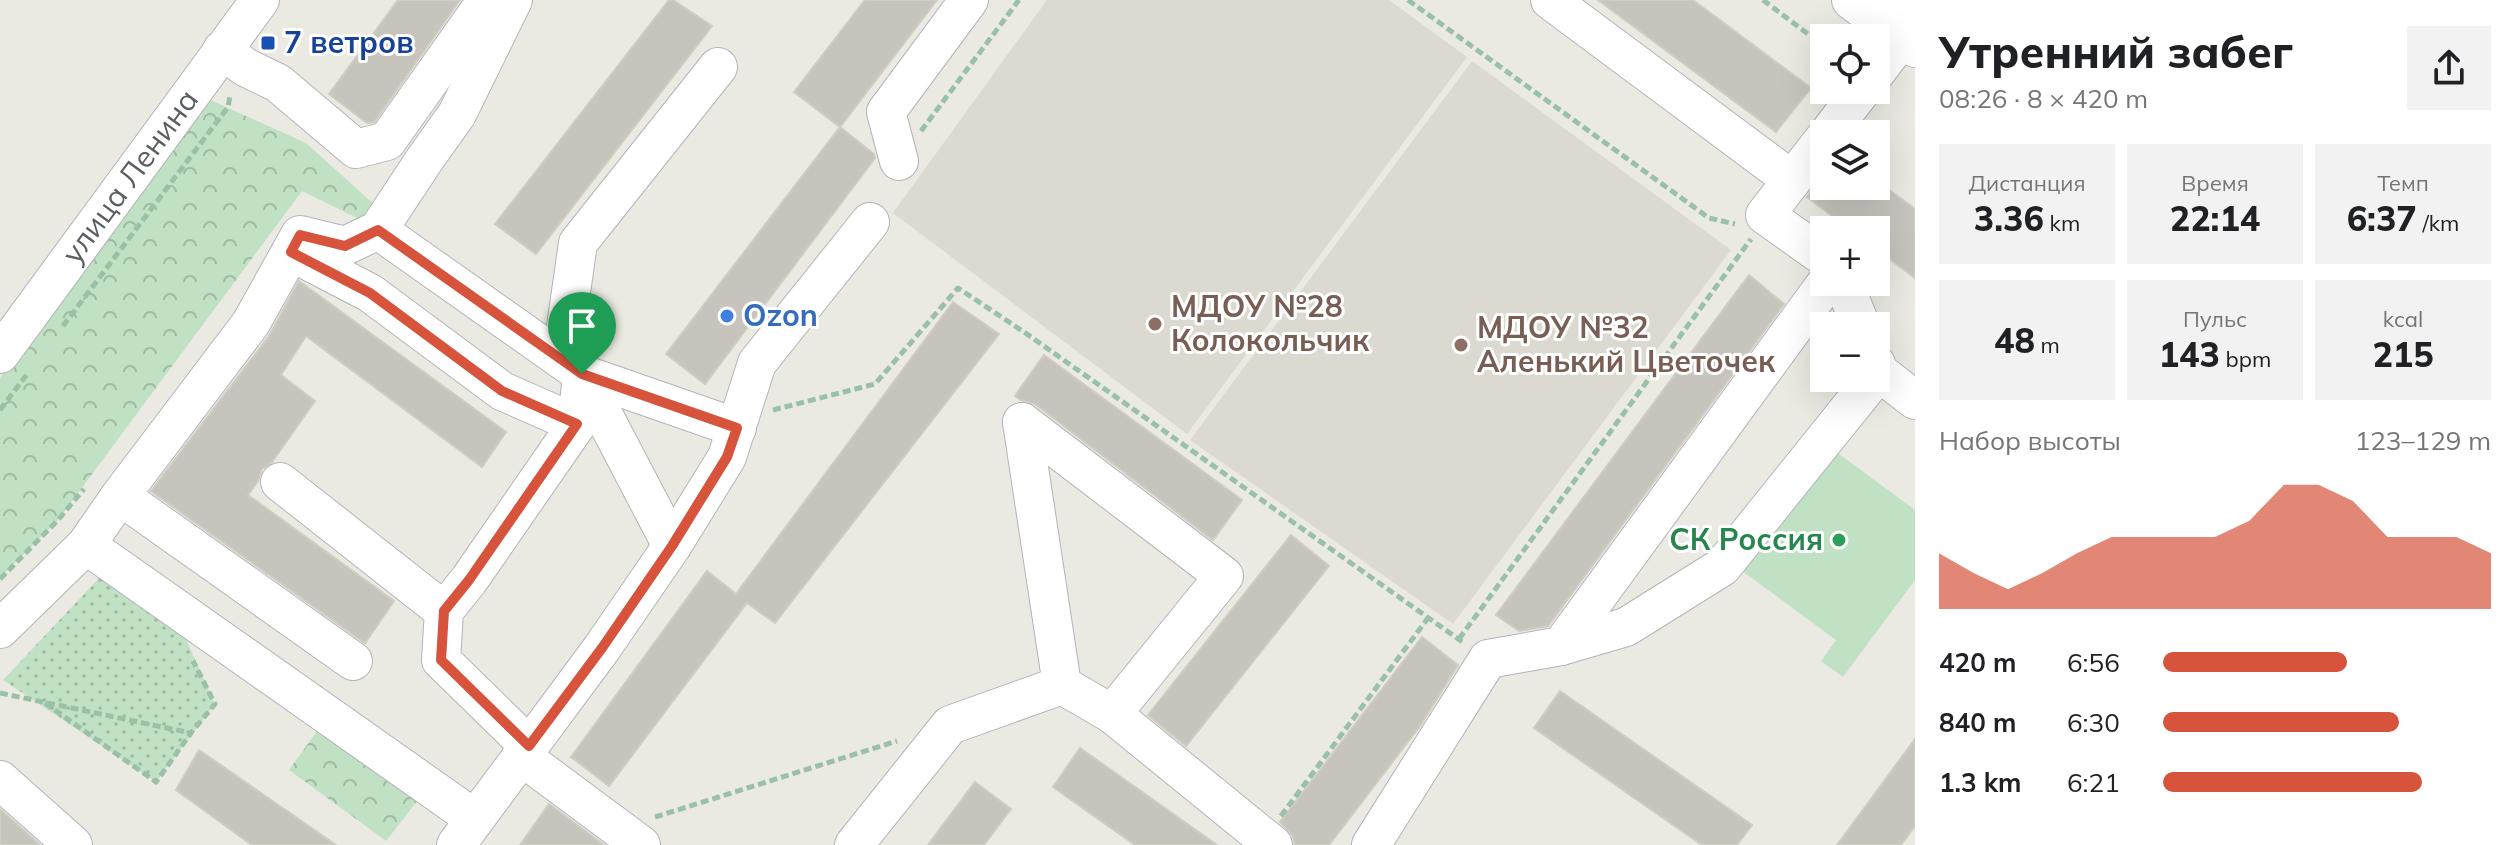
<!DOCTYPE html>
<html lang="ru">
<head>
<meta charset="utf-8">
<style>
  body { margin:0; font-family:Mulish,sans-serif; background:#f2f2f2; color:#202124; height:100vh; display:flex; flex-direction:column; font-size:30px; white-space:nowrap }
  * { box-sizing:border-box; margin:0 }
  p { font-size:26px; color:#757577 }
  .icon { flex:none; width:44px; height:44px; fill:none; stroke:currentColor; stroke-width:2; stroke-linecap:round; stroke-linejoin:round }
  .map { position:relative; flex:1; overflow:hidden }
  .panel { display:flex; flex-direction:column; background:#fff; width:600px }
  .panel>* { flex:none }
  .buttons { position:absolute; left:1810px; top:24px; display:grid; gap:16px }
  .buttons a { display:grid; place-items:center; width:80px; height:80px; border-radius:0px; background:#fff; box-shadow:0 8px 32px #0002; font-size:40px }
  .pin { position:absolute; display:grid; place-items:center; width:68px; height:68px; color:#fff; margin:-82px -34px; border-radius:50% 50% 50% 0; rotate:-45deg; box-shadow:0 0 8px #0007 }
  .pin .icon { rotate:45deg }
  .round { display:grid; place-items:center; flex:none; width:84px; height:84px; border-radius:0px; background:#f2f2f2 }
  .overview { display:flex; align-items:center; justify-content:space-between; height:136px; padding:0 24px }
  h1 { font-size:44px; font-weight:800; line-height:60px }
  .figures { display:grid; grid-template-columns:repeat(3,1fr); gap:12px; height:136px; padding:8px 24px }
  .figures div { display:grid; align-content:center; border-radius:0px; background:#f2f2f2; text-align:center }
  .figures b { font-size:34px; font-weight:800 }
  .figures small { font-size:22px; font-weight:400 }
  .figures p { font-size:22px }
  .chart { height:224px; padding:16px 24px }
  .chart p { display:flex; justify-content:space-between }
  .chart svg { width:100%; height:144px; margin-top:8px; fill:#d7533c; opacity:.7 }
  ul { padding:0 24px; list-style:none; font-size:26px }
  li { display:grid; grid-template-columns:128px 96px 1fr; align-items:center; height:60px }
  li i { height:20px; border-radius:10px; background:#d7533c }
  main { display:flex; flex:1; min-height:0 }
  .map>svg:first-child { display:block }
  .education { fill:#dbd9d0 }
  .grass { fill:url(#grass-dots) }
  .forest { fill:url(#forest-crowns) }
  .garden { fill:#c0e1c3 }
  .building { fill:#c7c4be; stroke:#cfccc1; stroke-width:2 }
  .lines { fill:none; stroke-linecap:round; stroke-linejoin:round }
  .minor-casing { stroke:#b2b4b8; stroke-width:40 }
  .path { stroke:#9ac1a8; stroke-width:5; stroke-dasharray:8 4; stroke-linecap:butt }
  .minor { stroke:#fff; stroke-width:38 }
  .route-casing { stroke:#fff; stroke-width:16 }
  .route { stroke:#d7533c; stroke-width:10 }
  .transit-dot { fill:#1a4fb4; stroke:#fff; stroke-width:3 }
  .shop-dot { fill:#3f7fe0; stroke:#fff; stroke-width:3 }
  .education-dot { fill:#8d6e63; stroke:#fff; stroke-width:3 }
  .leisure-dot { fill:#2e9e5b; stroke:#fff; stroke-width:3 }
  .labels { text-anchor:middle; stroke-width:6; stroke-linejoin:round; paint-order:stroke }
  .transit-label { font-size:30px; font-weight:bold; fill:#164399; stroke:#fff; text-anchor:start }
  .street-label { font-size:30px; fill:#5a5d61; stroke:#fff }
  .education-label { font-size:30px; font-weight:bold; fill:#785e54; stroke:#fff; text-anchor:start }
  .shop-label { font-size:30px; font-weight:bold; fill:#366cbe; stroke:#fff; text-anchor:start }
  .leisure-label { font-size:30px; font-weight:bold; fill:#27864d; stroke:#fff; text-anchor:end }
</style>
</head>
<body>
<main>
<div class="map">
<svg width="1915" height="845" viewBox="0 0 1915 845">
  <defs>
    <pattern id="grass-dots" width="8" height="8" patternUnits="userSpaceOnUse" patternTransform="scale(2)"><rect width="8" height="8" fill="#c0e1c3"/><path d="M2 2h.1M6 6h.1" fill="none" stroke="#9fbaa2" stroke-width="1.8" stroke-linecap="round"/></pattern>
    <pattern id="forest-crowns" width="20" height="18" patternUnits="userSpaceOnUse" patternTransform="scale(2)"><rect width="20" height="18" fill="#c0e1c3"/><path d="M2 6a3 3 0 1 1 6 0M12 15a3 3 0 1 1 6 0" fill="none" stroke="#9fbaa2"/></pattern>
  </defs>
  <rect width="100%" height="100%" fill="#ebeae2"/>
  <g class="education">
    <path d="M1047,0H1389L1467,57L1187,434L893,213Z"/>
    <path d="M1472,61L1731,250L1453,624L1190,440Z"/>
  </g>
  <path class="grass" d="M102,575L176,617L215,704L156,782L3,680Z"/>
  <g class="forest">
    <path d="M206,98L306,143L377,207L365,222L302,191L58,520L0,578V378Z"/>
    <path d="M322,724L422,795L386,841L289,770Z"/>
  </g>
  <path class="garden" d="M1831,448L1915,510V580L1843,677L1821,661L1836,640L1741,570Z"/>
  <g class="building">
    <path d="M398,0H460L374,122L367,123L329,94Z"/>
    <path d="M669,0H673L712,26L536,254L495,224Z"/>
    <path d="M865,0H937L840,127L794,92Z"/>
    <path d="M1598,0H1693L1811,88L1776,132Z"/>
    <path d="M840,127L874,154L875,158L705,384L666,354Z"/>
    <path d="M1815,186H1884L1915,209V278L1876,249V230H1851L1807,197Z"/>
    <path d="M1749,275L1784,304L1548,626L1519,631L1496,615Z"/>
    <path d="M299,281L506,432L482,467L306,336L281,375L315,401L272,462L262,469L258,481L248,495L394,601L365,643L151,491L269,336Z"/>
    <path d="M953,302L999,334L775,623L747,603L609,786L571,757L707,571L736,594Z"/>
    <path d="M1044,355L1242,500L1213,540L1035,404L1021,400L1015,396Z"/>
    <path d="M1291,535L1329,566L1186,746L1148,715Z"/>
    <path d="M1422,637L1458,665L1420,726L1329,845H1295L1293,836L1280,822Z"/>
    <path d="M1560,691L1752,825L1737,845H1702L1534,728Z"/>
    <path d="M1915,739V826L1901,845H1837Z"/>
    <path d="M1080,748L1217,845H1135L1053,787Z"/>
    <path d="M199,750L336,845H252L176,790Z"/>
    <path d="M975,782L1011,809L984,845H928Z"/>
    <path d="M549,804L604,845H520Z"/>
    <path d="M0,809L40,845H0Z"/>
  </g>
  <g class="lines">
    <g class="minor-casing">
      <g id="minor">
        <path d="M1550,0L1792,180"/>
        <path d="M1851,0L1915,48"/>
        <path d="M1897,0L1915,13"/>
        <path d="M222,50L245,67L278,83L356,149L387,141L487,0"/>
        <path d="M1876,72L1902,38"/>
        <path d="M1828,134L1862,90"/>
        <path d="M1824,139L1765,215L1824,257"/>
        <path d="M899,161L886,112L969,0"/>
        <path d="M378,230L582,374L577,424L469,580L444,611L441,660L529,746"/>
        <path d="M291,252L370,293L502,391L577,424"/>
        <path d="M1843,282L1861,326"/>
        <path id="s1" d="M0,354L260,0"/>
        <path d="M1876,364L1879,372L1915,400"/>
        <path d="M582,374L565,334L578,243L718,67"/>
        <path d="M1022,422L1224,576L1112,714"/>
        <path d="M1022,422L1062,685"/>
        <path d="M280,482L444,611"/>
        <path d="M120,496L353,661"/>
        <path d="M86,545L475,819"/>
        <path d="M672,546L582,374L737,428"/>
        <path d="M0,629L86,545L120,496L251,323L300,235L345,246L378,230L425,159L457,114L513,0"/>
        <path d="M1561,646L1626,627L1722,567L1874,378"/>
        <path d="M521,756L641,845"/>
        <path d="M0,780L73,845"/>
        <path d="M456,845L602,648L672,546L727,457L757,363L870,222"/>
        <path d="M854,845L950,725L1062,685L1112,714L1273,845"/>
        <path d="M1371,845L1488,659L1561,646L1827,282"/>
      </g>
    </g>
    <g class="path">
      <path d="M1408,0L1709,218L1735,224"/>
      <path d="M1763,0L1824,46"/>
      <path d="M921,131L1019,0"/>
      <path d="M63,326L228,107L230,96"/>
      <path d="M0,410L28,373"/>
      <path d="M773,410L875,384L958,288L1024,332L1464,643"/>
      <path d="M0,579L58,520L84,489"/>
      <path d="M1459,639L1751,239"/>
      <path d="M0,693L191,733"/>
      <path d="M45,703L156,782L191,733L215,704L193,661"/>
      <path d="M1281,816L1428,618"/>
      <path d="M655,817L897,741"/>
    </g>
    <use href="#minor" class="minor"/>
  </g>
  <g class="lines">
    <g class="route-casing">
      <path id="route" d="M378,230L582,374L737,428L727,457L672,546L602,648L529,746L441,660L444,611L469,580L577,424L502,391L370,293L291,252L300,235L345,246Z"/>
    </g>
    <use href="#route" class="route"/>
  </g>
  <rect class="transit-dot" x="260" y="35" width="16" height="16" rx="4"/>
  <circle class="shop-dot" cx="727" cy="316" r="8"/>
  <g class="education-dot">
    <circle cx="1155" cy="324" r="8"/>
    <circle cx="1461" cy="345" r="8"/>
  </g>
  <circle class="leisure-dot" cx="1839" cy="540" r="8"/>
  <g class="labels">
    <g class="transit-label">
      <text x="284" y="53">7 ветров</text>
    </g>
    <g class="street-label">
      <text dy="10" stroke="none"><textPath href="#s1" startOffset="220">улица Ленина</textPath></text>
    </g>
    <g class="education-label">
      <text x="1171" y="317">МДОУ №28<tspan x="1171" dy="34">Колокольчик</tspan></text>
      <text x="1477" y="338">МДОУ №32<tspan x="1477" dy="34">Аленький Цветочек</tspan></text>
    </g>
    <g class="shop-label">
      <text x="743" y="326">Ozon</text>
    </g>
    <g class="leisure-label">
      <text x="1823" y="550">СК Россия</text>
    </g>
  </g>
</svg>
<div class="buttons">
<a><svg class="icon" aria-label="locate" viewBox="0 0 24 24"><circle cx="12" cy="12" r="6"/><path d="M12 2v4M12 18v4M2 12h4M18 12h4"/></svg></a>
<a><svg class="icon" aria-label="layers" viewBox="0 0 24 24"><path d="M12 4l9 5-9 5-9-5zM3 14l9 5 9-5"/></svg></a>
<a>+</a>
<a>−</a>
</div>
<div class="pin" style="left:582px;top:374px;background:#1e9e55"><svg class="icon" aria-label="arrive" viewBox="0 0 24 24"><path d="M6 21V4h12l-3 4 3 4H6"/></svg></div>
</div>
<section class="panel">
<div class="overview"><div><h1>Утренний забег</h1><p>08:26 · 8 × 420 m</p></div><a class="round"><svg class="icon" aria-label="share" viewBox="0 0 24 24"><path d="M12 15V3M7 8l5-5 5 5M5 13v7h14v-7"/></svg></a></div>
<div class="figures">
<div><p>Дистанция</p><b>3.36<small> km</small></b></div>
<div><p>Время</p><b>22:14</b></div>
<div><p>Темп</p><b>6:37<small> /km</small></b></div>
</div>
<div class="figures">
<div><b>48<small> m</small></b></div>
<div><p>Пульс</p><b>143<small> bpm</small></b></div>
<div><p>kcal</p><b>215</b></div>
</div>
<div class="chart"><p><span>Набор высоты</span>123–129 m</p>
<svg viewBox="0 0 160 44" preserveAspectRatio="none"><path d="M0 44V27L10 33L20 38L30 33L40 27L50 22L60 22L70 22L80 22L90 17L100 6L110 6L120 11L130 22L140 22L150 22L160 27V44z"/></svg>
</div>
<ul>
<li><b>420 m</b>6:56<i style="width:56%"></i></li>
<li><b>840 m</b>6:30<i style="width:72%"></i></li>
<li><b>1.3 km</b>6:21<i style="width:79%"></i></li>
</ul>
</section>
</main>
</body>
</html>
